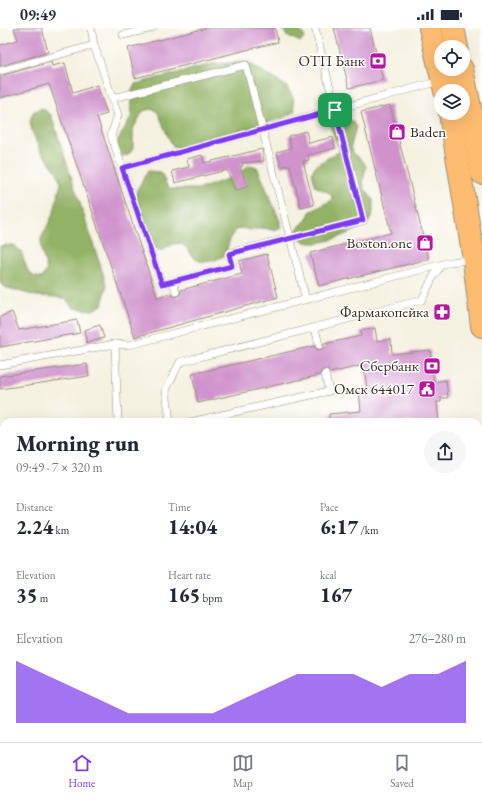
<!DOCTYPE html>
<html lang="en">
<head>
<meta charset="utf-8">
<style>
  body { margin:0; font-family:"EB Garamond",serif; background:#f6f6f7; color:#1f2937; height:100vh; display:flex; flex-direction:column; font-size:15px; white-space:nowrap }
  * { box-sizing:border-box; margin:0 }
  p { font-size:13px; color:#747a83 }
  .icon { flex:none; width:22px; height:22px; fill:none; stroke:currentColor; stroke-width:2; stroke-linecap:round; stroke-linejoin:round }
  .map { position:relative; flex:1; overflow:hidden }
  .drawer { position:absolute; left:0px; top:390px; width:482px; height:324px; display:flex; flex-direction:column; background:#fff; border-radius:12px 12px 0 0; box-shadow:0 4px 16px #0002 }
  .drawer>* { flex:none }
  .tools { position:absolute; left:434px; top:12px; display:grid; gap:8px }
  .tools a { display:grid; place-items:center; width:36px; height:36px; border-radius:50%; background:#fff; box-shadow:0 4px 16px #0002; font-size:20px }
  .pin { position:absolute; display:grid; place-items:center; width:34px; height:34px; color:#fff; margin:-17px; border-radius:8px; box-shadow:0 2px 6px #0006 }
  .round { display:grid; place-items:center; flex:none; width:42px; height:42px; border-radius:21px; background:#f6f6f7 }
  .summary { display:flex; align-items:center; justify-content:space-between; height:68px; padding:0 16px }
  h1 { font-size:22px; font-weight:800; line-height:30px }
  .stats { display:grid; grid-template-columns:repeat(3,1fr); gap:6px; height:68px; padding:4px 16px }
  .stats div { display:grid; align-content:center }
  .stats b { font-size:20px; font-weight:800 }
  .stats small { font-size:11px; font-weight:400 }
  .stats p { font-size:11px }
  .chart { height:112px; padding:8px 16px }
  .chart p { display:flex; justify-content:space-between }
  .chart svg { width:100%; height:72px; margin-top:4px; fill:#7c3aed; opacity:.7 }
  .status { display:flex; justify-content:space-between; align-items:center; height:28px; padding:0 20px; background:#fff; direction:ltr }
  .status svg { height:11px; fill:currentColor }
  .tabs { display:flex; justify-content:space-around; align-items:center; height:56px; border-top:1px solid #e0e1e3; background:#fff; font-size:11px; color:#747a83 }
  .tabs a { display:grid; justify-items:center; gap:2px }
  .tabs .active { color:#7c3aed }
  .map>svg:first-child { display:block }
  .forest { fill:#92b265; stroke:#666e42 }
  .building { fill:#cf92cb }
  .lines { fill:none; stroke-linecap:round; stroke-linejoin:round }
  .service-casing { stroke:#988e7f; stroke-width:8 }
  .minor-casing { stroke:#988e7f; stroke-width:16 }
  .secondary-casing { stroke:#988e7f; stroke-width:22 }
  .primary-casing { stroke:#988e7f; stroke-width:24 }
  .service { stroke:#fff; stroke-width:7 }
  .minor { stroke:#fff; stroke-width:14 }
  .secondary { stroke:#fee4c6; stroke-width:20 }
  .primary { stroke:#fdbc70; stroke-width:22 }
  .route-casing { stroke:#fff; stroke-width:8 }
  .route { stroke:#7c3aed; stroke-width:5 }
  .labels { text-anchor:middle; stroke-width:3; stroke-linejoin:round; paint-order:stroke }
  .poi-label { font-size:15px; fill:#3b2a1e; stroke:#fff; text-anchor:end }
</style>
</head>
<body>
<div class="status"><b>09:49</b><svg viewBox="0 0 49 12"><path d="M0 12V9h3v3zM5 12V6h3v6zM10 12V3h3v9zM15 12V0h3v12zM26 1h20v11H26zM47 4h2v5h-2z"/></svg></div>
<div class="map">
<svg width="482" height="714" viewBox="0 0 482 714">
  <rect width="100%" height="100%" fill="#fff"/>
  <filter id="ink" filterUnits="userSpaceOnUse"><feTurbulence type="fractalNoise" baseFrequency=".025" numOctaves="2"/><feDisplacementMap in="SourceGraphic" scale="8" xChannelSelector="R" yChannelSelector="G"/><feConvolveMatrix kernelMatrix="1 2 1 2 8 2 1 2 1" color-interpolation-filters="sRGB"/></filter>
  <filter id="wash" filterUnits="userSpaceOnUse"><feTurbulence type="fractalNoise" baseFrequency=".012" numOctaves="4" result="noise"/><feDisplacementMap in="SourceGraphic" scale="16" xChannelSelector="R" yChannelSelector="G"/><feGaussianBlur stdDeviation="0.9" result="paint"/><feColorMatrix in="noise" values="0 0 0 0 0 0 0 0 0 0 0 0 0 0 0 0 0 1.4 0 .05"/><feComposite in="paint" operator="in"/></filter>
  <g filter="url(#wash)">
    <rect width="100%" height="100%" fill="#f5f1e0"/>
    <g class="forest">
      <path d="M282,0H298L305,9L301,14L287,8Z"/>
      <path d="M247,34L286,58L293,69L295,83L283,90L180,120L173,118C166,107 163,94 157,83L150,81L143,83L133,101V121L128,127L121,128L117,114L132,87L130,66L135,56L212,36Z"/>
      <path d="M42,80L51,87L107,258L102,277L93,282L73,280L66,271L56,269L36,268L4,259L0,255V218L13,217L21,223L27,241L33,248L42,250L47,241L41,222V211L54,184L61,155L57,144L40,122L32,103L30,93L33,84Z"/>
      <path d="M339,90L352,93L356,99L351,118L353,125L363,133L366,139L363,152L364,160L373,172V185L367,197C352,203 312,225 300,210C298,208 297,204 297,201L307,191L310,184L334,171L329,165L315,158L312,144L316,137L340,123L330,97L333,91Z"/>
      <path d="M250,137L257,139L280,193V201L272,202L264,200L250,202L243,200L236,202L231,208L225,227C218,232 203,237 196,231C188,225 186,213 174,216C169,217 164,222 160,224L153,220L149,214L141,183L136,169L137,162L148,143L161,144L166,156L171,161H200L233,149Z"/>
    </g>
    <g id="blocks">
      <g class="building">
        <path d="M14,0H42L48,24L0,38V17L18,12Z"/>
        <path d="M206,0H275L278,14L135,50L128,20Z"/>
        <path d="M334,0H370L383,52L349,60Z"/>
        <path d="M51,34L52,38L65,35L73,65L97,57L107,86L97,89L157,269L171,265L173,268L177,269L180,267L181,262L242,246L239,233L267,226L278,269L135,309L49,56L0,70V48Z"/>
        <path d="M390,77L429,231L319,258L310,225L391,205L361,84Z"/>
        <path d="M306,103L309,115L333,109L335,120L308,127L309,132L303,133L314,177L301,180L290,137L281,139L277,124L291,120L288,108Z"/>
        <path d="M262,121L264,133L242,135L243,138L240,139L248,158L235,163L227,142L175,155L172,143L189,139L187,131L202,127L204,135Z"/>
        <path d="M12,284L19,302L77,292L80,305L0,319V289Z"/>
        <path d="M100,297L104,310L87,315L84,302Z"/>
        <path d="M375,300L377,313L391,311L392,326L430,322L434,354L446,352L448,370H441V374H437L439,394H329V386L361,383L359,363L367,362L364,337L330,345L328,342L324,341L321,343L320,347L198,375L192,346L314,318L317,322H321L324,319V316L361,308L360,303Z"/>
        <path d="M87,336L89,348L0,361V348Z"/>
      </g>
    </g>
  </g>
  <g filter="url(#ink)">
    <use href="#blocks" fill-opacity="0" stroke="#988e7f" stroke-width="1"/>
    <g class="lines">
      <g class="service-casing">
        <g id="service">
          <path d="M91,0L94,17L118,87L111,107L162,256L232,238L229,225L363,192L315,0"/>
          <path d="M123,7L152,0"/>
          <path d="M0,43L94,17"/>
          <path d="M113,70L246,37L306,272"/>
          <path d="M122,140L440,53"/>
          <path d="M173,253L176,264"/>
          <path d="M315,300L319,317"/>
          <path d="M115,316L118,394"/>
          <path d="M0,337L115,316L129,317L451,234L472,231"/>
          <path d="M170,394L166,362L180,334L422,272L432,251L441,237"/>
          <path d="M190,394L329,363L325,346"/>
          <path d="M52,710L53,714"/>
          <path d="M231,710L232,714"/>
          <path d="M424,710L425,714"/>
          <path d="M462,710L463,714"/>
          <path d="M322,714L352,710"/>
        </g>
      </g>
      <g class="minor-casing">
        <path id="minor" d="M167,710L168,714"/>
      </g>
      <g class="secondary-casing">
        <g id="secondary">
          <path d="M478,610H482"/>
          <path d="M0,668H4"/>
        </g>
      </g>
      <g class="primary-casing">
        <g id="primary">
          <path d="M430,0L445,63"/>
          <path d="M453,0L457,19"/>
          <path d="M462,41L474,98L482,145"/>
          <path d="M450,85L473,225L482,298"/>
        </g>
      </g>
      <use href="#service" class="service"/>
      <use href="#minor" class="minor"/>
      <use href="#secondary" class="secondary"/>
      <use href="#primary" class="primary"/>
    </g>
  </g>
  <g class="lines" filter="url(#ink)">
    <g class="route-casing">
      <path id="route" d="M335,82L363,192L229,226L232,238L162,256L122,140Z"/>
    </g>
    <use href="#route" class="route"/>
  </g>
  <defs>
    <g id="bank-square" transform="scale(0.9)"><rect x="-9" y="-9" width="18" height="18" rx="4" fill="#b5179e" stroke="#fff"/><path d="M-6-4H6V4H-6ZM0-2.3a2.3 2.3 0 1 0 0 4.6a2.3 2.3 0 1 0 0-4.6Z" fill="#fff"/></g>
    <g id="shop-square" transform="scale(0.9)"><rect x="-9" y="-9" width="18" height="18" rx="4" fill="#b5179e" stroke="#fff"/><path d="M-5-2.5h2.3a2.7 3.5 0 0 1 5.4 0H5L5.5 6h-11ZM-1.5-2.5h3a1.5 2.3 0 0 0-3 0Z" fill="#fff"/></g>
    <g id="pharmacy-square" transform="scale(0.9)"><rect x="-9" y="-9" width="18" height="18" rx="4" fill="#b5179e" stroke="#fff"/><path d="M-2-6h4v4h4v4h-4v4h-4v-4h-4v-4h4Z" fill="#fff"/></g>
    <g id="civic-square" transform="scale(0.9)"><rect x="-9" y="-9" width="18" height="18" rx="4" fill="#b5179e" stroke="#fff"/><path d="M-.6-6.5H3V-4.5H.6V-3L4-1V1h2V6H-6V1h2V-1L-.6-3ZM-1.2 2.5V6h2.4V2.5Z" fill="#fff"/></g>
  </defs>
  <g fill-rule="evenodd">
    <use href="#bank-square" x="378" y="33"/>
    <use href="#shop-square" x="397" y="104"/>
    <use href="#shop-square" x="425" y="215"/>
    <use href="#pharmacy-square" x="442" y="284"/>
    <use href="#bank-square" x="432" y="338"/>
    <use href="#civic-square" x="427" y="361"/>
  </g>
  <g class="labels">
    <g class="poi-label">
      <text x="365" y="38">ОТП Банк</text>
      <text x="410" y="109" text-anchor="start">Baden</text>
      <text x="412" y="220">Boston.one</text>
      <text x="429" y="289">Фармакопейка</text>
      <text x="419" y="343">Сбербанк</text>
      <text x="414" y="366">Омск 644017</text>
    </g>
  </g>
</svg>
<div class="tools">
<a><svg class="icon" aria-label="locate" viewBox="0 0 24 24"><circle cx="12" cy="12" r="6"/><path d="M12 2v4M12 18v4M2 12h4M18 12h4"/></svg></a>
<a><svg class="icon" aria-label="layers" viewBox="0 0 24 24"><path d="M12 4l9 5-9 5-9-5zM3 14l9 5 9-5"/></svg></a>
</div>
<div class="pin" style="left:335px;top:82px;background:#1e9e55"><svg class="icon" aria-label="arrive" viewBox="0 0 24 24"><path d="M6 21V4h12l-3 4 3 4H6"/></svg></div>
<section class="drawer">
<div class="summary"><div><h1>Morning run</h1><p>09:49 · 7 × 320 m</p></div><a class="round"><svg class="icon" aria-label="share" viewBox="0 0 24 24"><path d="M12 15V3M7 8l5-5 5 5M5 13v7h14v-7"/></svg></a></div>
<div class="stats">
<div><p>Distance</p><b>2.24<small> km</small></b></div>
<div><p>Time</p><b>14:04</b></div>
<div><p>Pace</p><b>6:17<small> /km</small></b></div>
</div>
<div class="stats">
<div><p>Elevation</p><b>35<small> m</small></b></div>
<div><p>Heart rate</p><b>165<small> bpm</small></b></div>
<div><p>kcal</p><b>167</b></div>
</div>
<div class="chart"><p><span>Elevation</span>276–280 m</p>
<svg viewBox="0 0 160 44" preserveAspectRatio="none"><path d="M0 44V6L10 14L20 22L30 30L40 38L50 38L60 38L70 38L80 30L90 22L100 14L110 14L120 14L130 22L140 14L150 14L160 6V44z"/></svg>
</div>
</section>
</div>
<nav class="tabs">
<a class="active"><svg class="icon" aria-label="home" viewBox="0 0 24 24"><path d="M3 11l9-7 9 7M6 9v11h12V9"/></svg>Home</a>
<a><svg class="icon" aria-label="map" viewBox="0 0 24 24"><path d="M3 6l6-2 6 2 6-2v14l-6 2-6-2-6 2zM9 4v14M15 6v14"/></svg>Map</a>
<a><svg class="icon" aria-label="saved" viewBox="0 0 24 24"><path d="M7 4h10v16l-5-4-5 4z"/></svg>Saved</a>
</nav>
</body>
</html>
